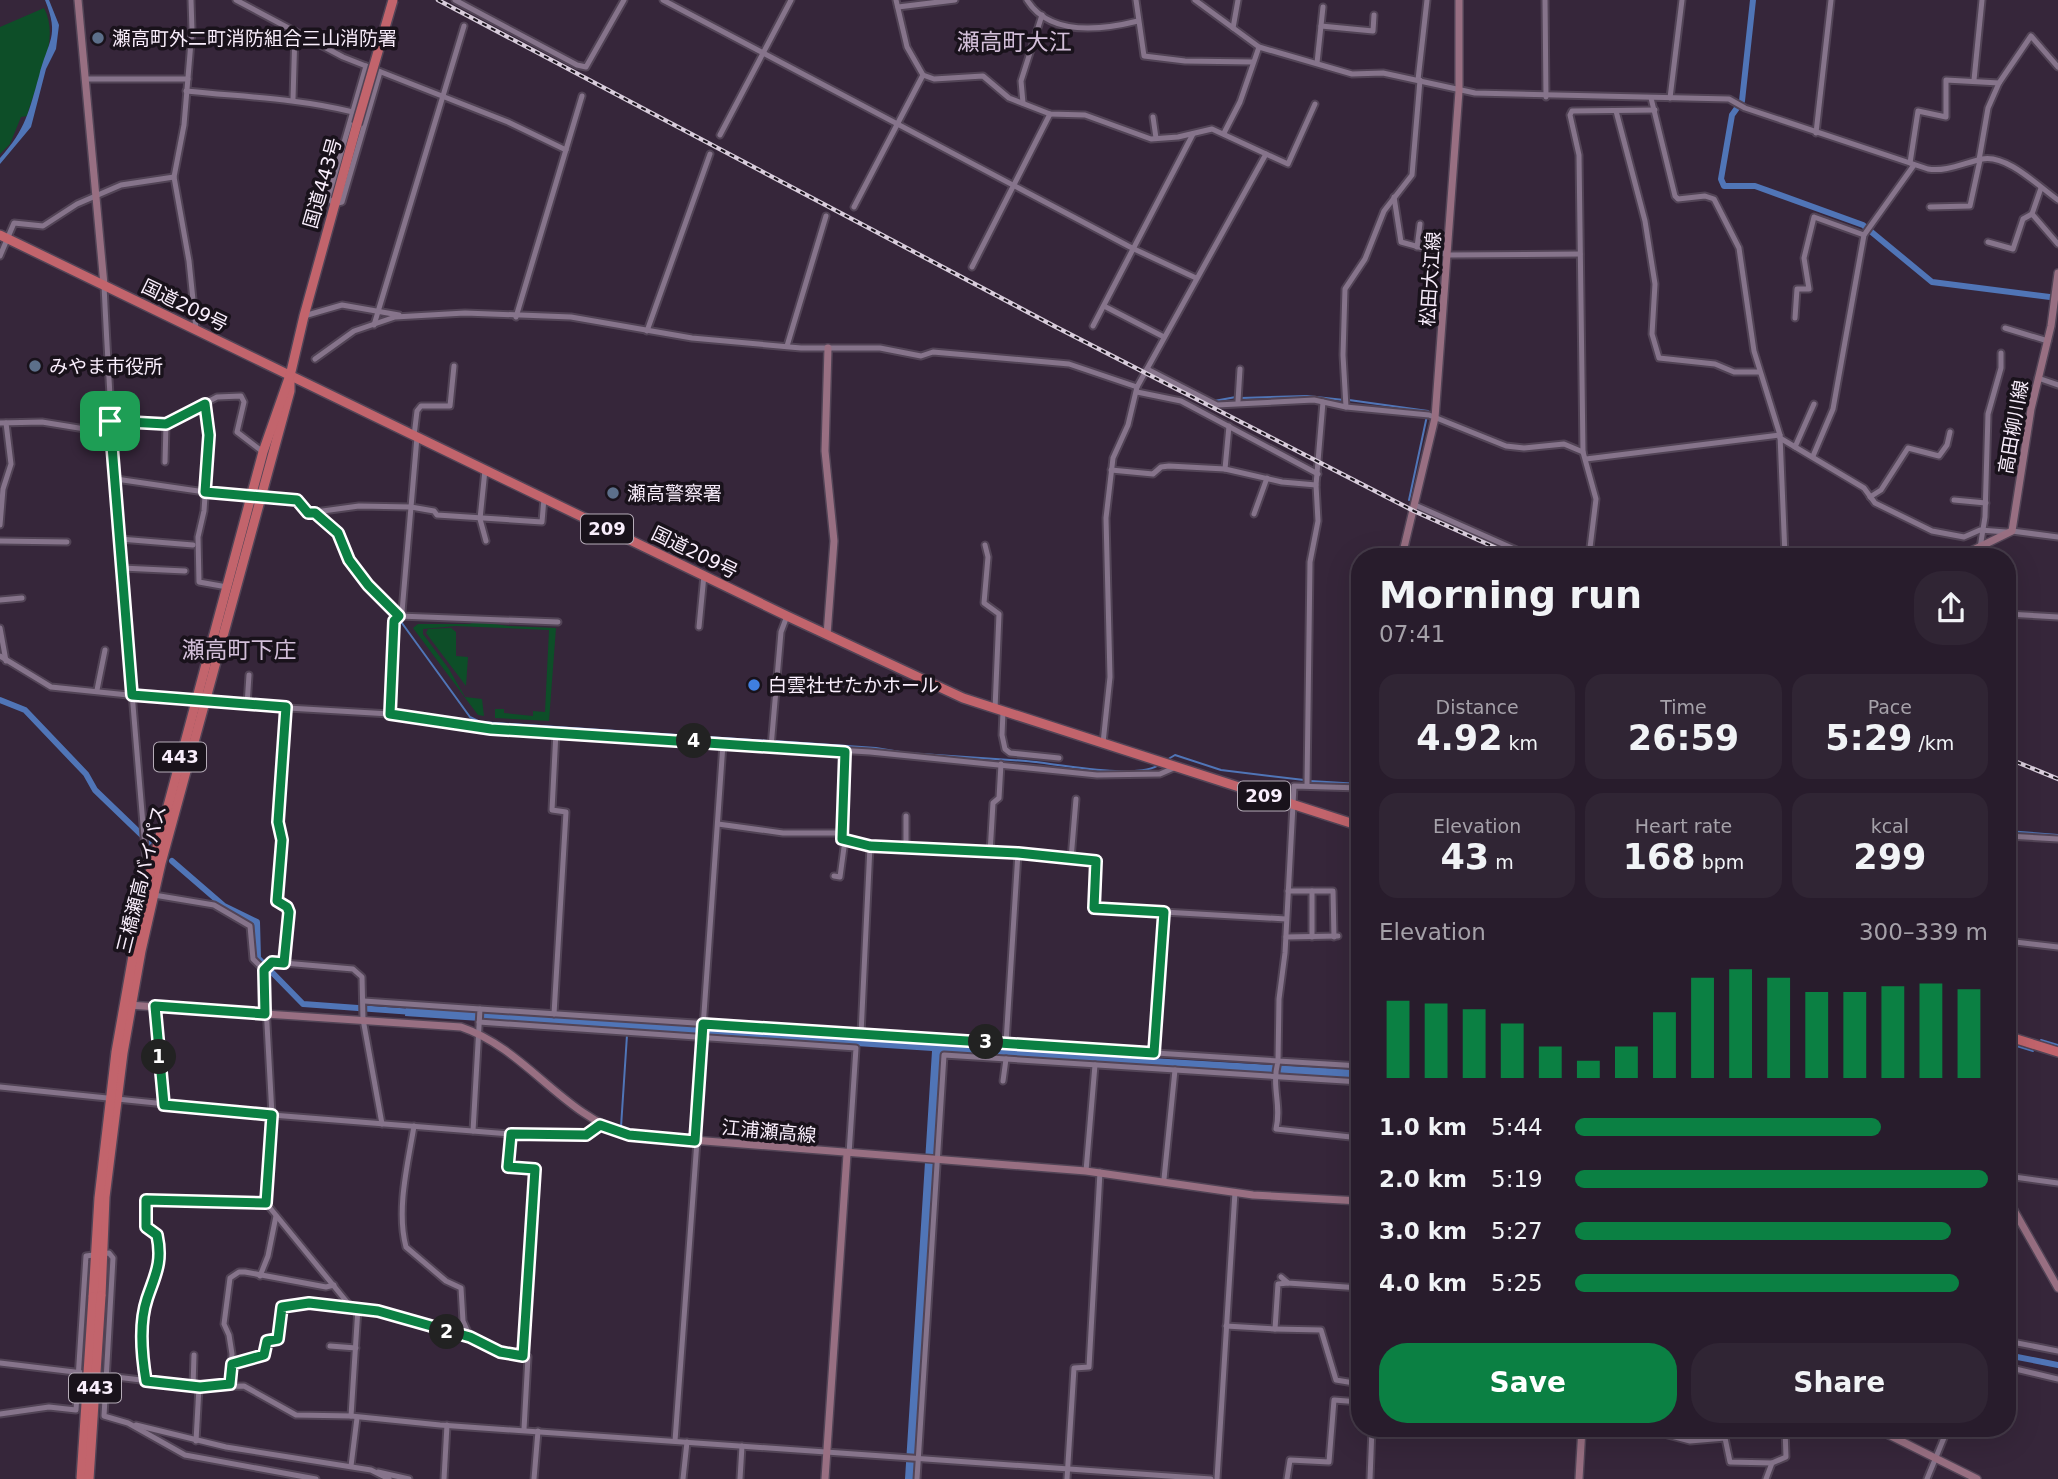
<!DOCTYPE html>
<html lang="en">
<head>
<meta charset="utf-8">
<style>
  body { margin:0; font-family:"DejaVu Sans","Noto Sans JP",sans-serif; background:#302534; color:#f1f3f6; height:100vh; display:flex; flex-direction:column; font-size:26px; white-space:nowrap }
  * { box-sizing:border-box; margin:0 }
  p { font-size:23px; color:#a5a1a9 }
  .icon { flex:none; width:38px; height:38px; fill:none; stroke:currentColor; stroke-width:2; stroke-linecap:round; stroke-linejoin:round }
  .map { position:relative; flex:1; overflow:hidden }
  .details { position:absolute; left:1351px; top:548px; width:665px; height:889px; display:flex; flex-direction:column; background:#281c2c; border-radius:28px; box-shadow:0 7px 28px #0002,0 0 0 2px #443a48 }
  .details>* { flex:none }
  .pin { position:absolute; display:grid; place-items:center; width:60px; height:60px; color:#fff; margin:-30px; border-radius:14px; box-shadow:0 4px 10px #0006 }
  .km { position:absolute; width:35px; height:35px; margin:-18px; border-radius:50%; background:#222; color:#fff; font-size:19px; line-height:35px; text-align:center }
  .round { display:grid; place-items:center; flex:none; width:74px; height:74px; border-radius:28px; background:#302534 }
  .headline { display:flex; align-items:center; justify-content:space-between; height:119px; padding:0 28px }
  h1 { font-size:38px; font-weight:700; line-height:52px }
  .metrics { display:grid; grid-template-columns:repeat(3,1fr); gap:10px; height:119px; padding:7px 28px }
  .metrics div { display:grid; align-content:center; border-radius:18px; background:#302534; text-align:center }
  .metrics b { font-size:35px; font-weight:700 }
  .metrics small { font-size:19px; font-weight:400 }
  .metrics p { font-size:19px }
  .chart { height:196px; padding:14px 28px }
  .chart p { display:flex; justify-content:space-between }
  .chart svg { width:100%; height:126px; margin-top:7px; stroke:#0b8043; stroke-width:6 }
  .action { display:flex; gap:14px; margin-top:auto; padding:14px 28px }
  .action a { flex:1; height:80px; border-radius:28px; background:#0b8043; color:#fff; font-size:28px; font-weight:700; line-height:80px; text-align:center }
  .action a+a { background:#302534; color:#f1f3f6 }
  ul { padding:0 28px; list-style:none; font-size:23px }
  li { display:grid; grid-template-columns:112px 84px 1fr; align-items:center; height:52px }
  li i { height:18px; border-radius:9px; background:#0b8043 }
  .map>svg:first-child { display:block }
  .green { fill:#0d4e28 }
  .water { fill:#5075b7 }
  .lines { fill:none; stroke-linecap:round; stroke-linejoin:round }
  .stream { stroke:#5075b7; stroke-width:2 }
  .canal { stroke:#5075b7; stroke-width:6 }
  .street-casing { stroke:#524456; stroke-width:9 }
  .secondary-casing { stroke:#524456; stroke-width:10 }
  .highway-casing { stroke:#524456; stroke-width:12 }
  .street { stroke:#86748b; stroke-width:5 }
  .secondary { stroke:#986f82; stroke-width:7 }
  .highway { stroke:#c2646c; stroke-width:9 }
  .rail-casing { stroke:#d8ccdb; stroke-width:4.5 }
  .rail { stroke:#19121b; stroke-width:2; stroke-dasharray:5; stroke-linecap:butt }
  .highway-bridge-casing { stroke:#524456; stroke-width:12; stroke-linecap:butt }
  .highway-bridge { stroke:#c2646c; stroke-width:9 }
  .route-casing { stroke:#fff; stroke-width:14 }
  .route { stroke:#0b8043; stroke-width:9 }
  .service-dot { fill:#5c6f8a; stroke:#19121b; stroke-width:2.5 }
  .shop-dot { fill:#3f7fe0; stroke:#19121b; stroke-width:2.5 }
  .labels { text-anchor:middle; stroke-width:7; stroke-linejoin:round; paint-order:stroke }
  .shield { fill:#19121b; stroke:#b6acb8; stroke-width:2 }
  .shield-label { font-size:18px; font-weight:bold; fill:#f9eefc }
  .poi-label { font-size:19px; fill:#f9eefc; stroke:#19121b; text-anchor:start }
  .street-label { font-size:19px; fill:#f9eefc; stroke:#19121b }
  .quarter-label { font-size:23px; fill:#d3bfd9; stroke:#19121b }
</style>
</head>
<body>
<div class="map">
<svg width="2058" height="1479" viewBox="0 0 2058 1479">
  <rect width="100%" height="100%" fill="#36263a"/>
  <g class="green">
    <path d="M44,8C61,40 36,82 27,116L21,117L10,144L0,154V27Z"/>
    <path d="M474,621L509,626L556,628L549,721L495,718V709H504V713L533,716V711L545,712L549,630L455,626L423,629V634L449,669L465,697L482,699L484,716L478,715L413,628L418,624H470Z"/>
    <path d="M451,628L456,632V656L468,657L466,686L426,633L428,629Z"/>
  </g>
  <g class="water">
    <path d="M45,0H49L59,25L56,49L46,69L31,127L0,164V158C26,129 29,111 39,76C48,40 60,37 45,0Z"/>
    <path d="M406,1007L697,1026L698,1029L708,1030V1027L1047,1052L1360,1070V1079L941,1052L914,1479H905L932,1051L405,1016Z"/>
  </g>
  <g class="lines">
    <g class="stream">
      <path d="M1241,398L1307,396L1344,400"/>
      <path d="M1349,400L1428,411L1409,500"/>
      <path d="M1214,401L1236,397"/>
      <path d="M349,555L381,595"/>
      <path d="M399,619L470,717L480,722L768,741"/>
      <path d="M0,646L1,655"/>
      <path d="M774,741L876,748L900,752"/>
      <path d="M906,753C946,756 986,758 1026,761C1054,763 1140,781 1160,764"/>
      <path d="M1165,761L1175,755L1221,770L1304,780"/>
      <path d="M1310,781L1360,784"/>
      <path d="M2007,831L2058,835"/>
      <path d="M2041,1040L2058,1045"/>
      <path d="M2007,1043L2033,1051"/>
      <path d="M621,1127L627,1035"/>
    </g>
    <g class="canal">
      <path d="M1753,0L1742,101L1732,115L1721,179L1724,186H1755L1863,225L1932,282L2058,298"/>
      <path d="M0,700L25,710L86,774L95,790L149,842"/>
      <path d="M172,861L224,906L257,922L258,958L303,1004L413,1012"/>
      <path d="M2007,1355L2058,1365"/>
    </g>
    <g class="street-casing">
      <g id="street">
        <path d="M191,0L192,30L184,125L174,177L189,261L196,329"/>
        <path d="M236,0L343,57L508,122L566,150"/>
        <path d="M455,0L577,65L586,67L624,0"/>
        <path d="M663,0L1132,248L1196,278"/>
        <path d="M1027,0C1050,37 1102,30 1138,21"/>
        <path d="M1136,0L1144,56L1185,61L1252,62"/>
        <path d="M1195,0L1259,47L1352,74L1383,73L1475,93L1729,99L1745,108L1928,169C1946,172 1964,163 1982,159C2007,154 2038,186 2058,200"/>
        <path d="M1545,0L1546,97"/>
        <path d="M898,7L955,0"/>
        <path d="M1321,26L1373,31L1374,15"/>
        <path d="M1233,28L1238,0"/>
        <path d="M1317,63L1323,7"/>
        <path d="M366,66L328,198L334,204L342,202L380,72"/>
        <path d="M923,75L934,79L983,76L1009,98L1050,114L1085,115L1151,139L1178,137L1212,129L1288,164L1315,104"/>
        <path d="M85,79H188"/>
        <path d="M1418,80L1427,0"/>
        <path d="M1974,80L1982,0"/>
        <path d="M186,91C243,97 296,98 353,112"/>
        <path d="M1651,98L1675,196L1678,199L1705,196L1714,199L1739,248L1754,351L1780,435L1785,556"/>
        <path d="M1670,98L1682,0"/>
        <path d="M293,99L295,31"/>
        <path d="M1023,103L1021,81L1042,15"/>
        <path d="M1616,111L1645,221L1655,284L1652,334L1659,358L1715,364L1734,372H1759"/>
        <path d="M1153,117L1156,138"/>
        <path d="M1224,133L1240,102L1259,47"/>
        <path d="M1816,133L1831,0"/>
        <path d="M720,135L791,0"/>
        <path d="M1979,160L1988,108L1999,83"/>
        <path d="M1910,163L1918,111L1946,117V80L1999,83L2031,36L2058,67"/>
        <path d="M2041,188L2032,214L2058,244"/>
        <path d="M1394,197L1401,242L1448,255L1580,254"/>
        <path d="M854,207L923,75L907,47L896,0"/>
        <path d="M1930,207L1970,206L1980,160"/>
        <path d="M1988,242L2013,249L2023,219L2032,214"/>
        <path d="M1417,247L1420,224"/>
        <path d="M0,256L14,223L43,226L77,204L121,185L174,177"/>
        <path d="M972,267L1050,114"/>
        <path d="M104,285C113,477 130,669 146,860L152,863"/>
        <path d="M1104,306L1164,337"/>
        <path d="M304,316L342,305L399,315"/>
        <path d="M516,317L582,96"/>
        <path d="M1795,318L1797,289H1809L1804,258L1814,217L1864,235"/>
        <path d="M374,325L464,26"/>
        <path d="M1093,326L1193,134"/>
        <path d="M2005,328L2048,341"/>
        <path d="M647,331L710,154"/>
        <path d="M787,346L826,216"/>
        <path d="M315,359L354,331L395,317L465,313L571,317L692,338L801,348H880L921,356L933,352L1069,364L1137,387"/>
        <path d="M1147,369L1217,405L1314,400L1346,407L1429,415L1506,446L1524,448L1564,444L1583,452"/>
        <path d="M2038,378L2058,385"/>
        <path d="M1137,392L1181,401L1318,474"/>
        <path d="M1238,401L1240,369"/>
        <path d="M205,405L209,435L204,511L198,537L199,582L227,587"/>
        <path d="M1346,407L1343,355L1345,289L1365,259L1384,211L1412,175L1420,80"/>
        <path d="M110,421L166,424L217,397L241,396L244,402L237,432L263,452"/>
        <path d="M0,423L42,422L91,430L111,426"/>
        <path d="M1229,426L1225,469L1282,482L1316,485"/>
        <path d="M414,436L417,411L421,406H450L454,366"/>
        <path d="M417,437L411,507L434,511L437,515L542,522L544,498"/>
        <path d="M1780,438L1864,488L1875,503L1932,531L1964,537L1980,530L2006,532"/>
        <path d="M1795,447L1814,404"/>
        <path d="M1813,456L1833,409L1864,235L1914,165"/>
        <path d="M1586,459L1780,435"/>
        <path d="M165,462L166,424"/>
        <path d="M485,470L480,519L486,541"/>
        <path d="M1111,470L1153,474L1161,467L1169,466L1225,469"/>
        <path d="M116,479L205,492L251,494"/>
        <path d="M261,495L297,500L308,513L359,506L411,507L402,612L394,621L390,714"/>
        <path d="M1870,497L1881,490L1908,448L1939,456L1947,445L1950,432"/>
        <path d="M1954,500L1986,503"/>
        <path d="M1415,505L1530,556"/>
        <path d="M315,513L338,533L349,560L368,585L399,616L558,622"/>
        <path d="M1254,514L1267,478"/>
        <path d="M0,525L3,489L11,464L6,423"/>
        <path d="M2012,531L2058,537"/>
        <path d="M120,539L193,545"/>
        <path d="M0,541L67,542"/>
        <path d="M985,545L988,557L984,603L999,614L995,709"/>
        <path d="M1980,548L1985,517L1988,414L2001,368V353"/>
        <path d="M1589,556L1596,499L1583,452L1579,155L1570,115L1572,111L1655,110"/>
        <path d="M122,568L185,571"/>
        <path d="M0,600L22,598"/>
        <path d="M2007,614L2058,617"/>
        <path d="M699,627L704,575"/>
        <path d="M0,628L6,661"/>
        <path d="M0,656L51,687L205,703L390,714L491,729L870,752L1097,775L1160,774L1176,767"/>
        <path d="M97,690L105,650"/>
        <path d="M247,705L249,675"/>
        <path d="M286,707L278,822L282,840L277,901L287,907L289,912L284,963L272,962L264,970L272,1115L266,1203L351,1307L358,1308L351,1416"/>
        <path d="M1003,712L1002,735L1005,749L1010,753L1059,758"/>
        <path d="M1103,743L1110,677L1106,518L1113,458L1128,425L1137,387L1266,154"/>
        <path d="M771,747L781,632L787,616"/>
        <path d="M1307,785L1310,562L1318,521L1316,485L1323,402"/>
        <path d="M1360,788L1294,786L1285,953L1279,999L1278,1061L1360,1066"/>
        <path d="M718,824L783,833H842L845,752"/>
        <path d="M2007,836L2058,839"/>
        <path d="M842,839L870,846"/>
        <path d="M906,848V816"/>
        <path d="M2007,850L2008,859"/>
        <path d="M990,853L993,803L999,798L1001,764"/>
        <path d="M1071,859L1076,799"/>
        <path d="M834,876L840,877L845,840"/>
        <path d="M1288,891H1333L1334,937"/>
        <path d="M1312,891V937"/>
        <path d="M154,895L214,905L250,926L253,959L264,970"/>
        <path d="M1286,937L1338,936"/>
        <path d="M2007,941L2058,947"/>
        <path d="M284,963L353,969L362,977L363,1019L382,1124"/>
        <path d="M364,1001L480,1009L473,1131"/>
        <path d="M155,1006L164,1105"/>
        <path d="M480,1009L1278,1061C1271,1089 1282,1104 1276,1129L1360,1138"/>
        <path d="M554,1014L566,812L552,810L556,732"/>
        <path d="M479,1022L856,1048L849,1154"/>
        <path d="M861,1034L870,846L1018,853L1096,861L1094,908L1286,919"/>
        <path d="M1006,1043L1018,853"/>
        <path d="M1154,1053L1163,912"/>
        <path d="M1003,1081L1006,1059"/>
        <path d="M0,1087L272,1115L511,1134L586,1135L600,1125"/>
        <path d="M414,1126C408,1163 396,1210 406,1247L446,1281L461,1288L463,1321L470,1337"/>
        <path d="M511,1134L508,1167L535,1169L523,1356L528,1357L524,1429"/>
        <path d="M695,1141L723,744"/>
        <path d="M1086,1171L1095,1065"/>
        <path d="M2007,1176L2058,1183"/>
        <path d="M1164,1179L1175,1070"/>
        <path d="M260,1276L268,1256L276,1216"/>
        <path d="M1281,1277L1288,1283L1360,1288"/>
        <path d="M358,1308L404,1317L470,1337L500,1352L523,1356"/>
        <path d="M1226,1326L1275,1329L1278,1284L1288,1283"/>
        <path d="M1275,1329L1321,1330L1336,1380L1360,1384"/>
        <path d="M2007,1341L2058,1351"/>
        <path d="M330,1346L356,1348"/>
        <path d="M0,1363L199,1387L244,1386L296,1415L351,1416L440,1425L1211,1479"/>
        <path d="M232,1364L264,1355L267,1341L278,1339L282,1307L309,1303L351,1307"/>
        <path d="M2007,1367L2058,1379"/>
        <path d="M146,1381C142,1357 139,1324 147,1300C152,1283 167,1256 157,1237C155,1232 149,1231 146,1226V1200L266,1203"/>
        <path d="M230,1384L232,1354L229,1335L224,1324L230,1278L239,1272H245L326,1287L334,1285"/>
        <path d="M193,1387L194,1355"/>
        <path d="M0,1414L49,1407L76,1410L86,1256L109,1253L113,1258L104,1416L128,1423L185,1455L316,1479"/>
        <path d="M136,1425L226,1447L371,1470L389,1479"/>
        <path d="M1663,1428L1664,1434L1690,1441L1725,1438L1730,1462L1772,1463L1786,1457L1785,1428"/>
        <path d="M196,1441L199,1387"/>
        <path d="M675,1441L697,1141"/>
        <path d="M351,1466L357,1418"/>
        <path d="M378,1472L409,1479"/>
        <path d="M444,1479L447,1425"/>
        <path d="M534,1479L538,1431"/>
        <path d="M683,1479L687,1442"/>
        <path d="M740,1479L742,1446"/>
        <path d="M917,1479L944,1055L1360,1082"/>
        <path d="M1067,1479L1074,1368L1089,1367L1100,1172"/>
        <path d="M1217,1479L1235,1192"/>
        <path d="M1287,1479L1290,1460L1329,1462L1334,1400L1360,1402"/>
        <path d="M1370,1479L1372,1428"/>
        <path d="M1766,1479L1772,1463"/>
        <path d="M1927,1479L1948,1428"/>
      </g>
    </g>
    <g class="secondary-casing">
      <g id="secondary">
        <path d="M78,0L104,285"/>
        <path d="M1402,556L1435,418L1459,91V0"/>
        <path d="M1961,556L2012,531L2031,409L2051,326L2058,273"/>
        <path d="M827,635L834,541L825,451L828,348"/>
        <path d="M128,1005L461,1027C526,1049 563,1116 629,1135L1086,1171L1253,1195L1360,1201"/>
        <path d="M2007,1198L2058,1288"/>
        <path d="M1875,1428L1977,1479"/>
        <path d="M825,1479L847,1154"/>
        <path d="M1579,1479L1582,1428"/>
      </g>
    </g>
    <g class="highway-casing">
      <g id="highway">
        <path d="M0,235L787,616L963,698L1360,826"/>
        <path d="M2007,1036L2058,1052"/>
        <path d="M101,1296L105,1197L123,1053L141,951L161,863L290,391V376L304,316L357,124"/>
        <path d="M93,1297L99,1198L116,1052L143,899L263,452L289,378"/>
      </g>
    </g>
    <use href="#street" class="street"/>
    <use href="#secondary" class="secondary"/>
    <use href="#highway" class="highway"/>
    <g class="rail-casing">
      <g id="rail">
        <path d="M438,0L1056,327L1414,511L1514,556"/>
        <path d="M2007,758L2058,779"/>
      </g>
    </g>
    <use href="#rail" class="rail"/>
    <g class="highway-bridge-casing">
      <g id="highway-bridge">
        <path d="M357,124L393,0"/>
        <path d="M81,1479L93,1297"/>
        <path d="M89,1479L101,1296"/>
      </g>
    </g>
    <use href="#highway-bridge" class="highway-bridge"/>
  </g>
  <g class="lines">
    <g class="route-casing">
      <path id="route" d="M205,404L209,435L205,492L297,500L308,513H315L338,533L349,560L368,585L399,616L394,621L390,714L491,729L845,752L842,839L870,846L1018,853L1096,861L1094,908L1164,912L1154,1053L703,1024L695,1141L629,1135L600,1125L586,1135L511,1134L508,1167L535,1169L523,1356L500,1352L470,1337L378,1311L309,1303L282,1307L278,1339L267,1341L264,1355L232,1364L230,1384L200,1387L146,1381C142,1357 139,1323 147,1299C155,1275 163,1263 157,1235L146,1227V1200L266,1203L272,1115L164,1105L155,1006L265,1014L264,970L272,962L284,963L289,912L287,907L277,901L282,840L278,822L286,707L132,695L110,421L166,424Z"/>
    </g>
    <use href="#route" class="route"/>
  </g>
  <g class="service-dot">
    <circle cx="98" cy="38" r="7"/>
    <circle cx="35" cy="366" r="7"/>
    <circle cx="613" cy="493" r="7"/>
  </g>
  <circle class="shop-dot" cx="754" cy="685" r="7"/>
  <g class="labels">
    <g class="shield">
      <rect x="581" y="514.5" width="52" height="29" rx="5"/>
      <rect x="154" y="742.5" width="52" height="29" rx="5"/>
      <rect x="1238" y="781.5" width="52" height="29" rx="5"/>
      <rect x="69" y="1373.5" width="52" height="29" rx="5"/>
    </g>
    <g class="shield-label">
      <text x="607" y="535">209</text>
      <text x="180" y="763">443</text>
      <text x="1264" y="802">209</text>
      <text x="95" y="1394">443</text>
    </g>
    <g class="poi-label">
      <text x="112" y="45">瀬高町外二町消防組合三山消防署</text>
      <text x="49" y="373">みやま市役所</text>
      <text x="627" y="500">瀬高警察署</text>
      <text x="768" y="692">白雲社せたかホール</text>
    </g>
    <g class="street-label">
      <text transform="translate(322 183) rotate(-74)" y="7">国道443号</text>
      <text transform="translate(1430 279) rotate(-86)" y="7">松田大江線</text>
      <text transform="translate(185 305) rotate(26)" y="7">国道209号</text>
      <text transform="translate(2013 427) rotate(-80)" y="7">高田柳川線</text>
      <text transform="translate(695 552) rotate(26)" y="7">国道209号</text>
      <text transform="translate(141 879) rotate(-76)" y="7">三橋瀬高バイパス</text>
      <text transform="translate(769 1131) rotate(5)" y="7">江浦瀬高線</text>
    </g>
    <g class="quarter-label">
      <text x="1014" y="50">瀬高町大江</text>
      <text x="239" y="658">瀬高町下庄</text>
    </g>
  </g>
</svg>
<div class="pin" style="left:110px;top:421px;background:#1e9e55"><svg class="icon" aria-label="arrive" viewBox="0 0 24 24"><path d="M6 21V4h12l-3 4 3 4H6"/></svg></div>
<b class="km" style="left:159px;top:1057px">1</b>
<b class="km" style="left:447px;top:1332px">2</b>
<b class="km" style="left:986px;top:1042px">3</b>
<b class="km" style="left:694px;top:741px">4</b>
<section class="details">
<div class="headline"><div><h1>Morning run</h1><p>07:41</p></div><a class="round"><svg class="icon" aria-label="share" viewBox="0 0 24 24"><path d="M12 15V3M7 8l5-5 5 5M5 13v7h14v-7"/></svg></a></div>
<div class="metrics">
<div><p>Distance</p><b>4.92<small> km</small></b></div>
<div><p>Time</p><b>26:59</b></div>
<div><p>Pace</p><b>5:29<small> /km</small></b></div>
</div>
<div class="metrics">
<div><p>Elevation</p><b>43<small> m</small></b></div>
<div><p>Heart rate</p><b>168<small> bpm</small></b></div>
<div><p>kcal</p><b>299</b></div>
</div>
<div class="chart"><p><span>Elevation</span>300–339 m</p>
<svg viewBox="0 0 160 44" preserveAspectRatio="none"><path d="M5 44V17M15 44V18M25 44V20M35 44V25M45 44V33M55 44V38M65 44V33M75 44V21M85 44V9M95 44V6M105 44V9M115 44V14M125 44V14M135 44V12M145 44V11M155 44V13"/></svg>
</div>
<ul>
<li><b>1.0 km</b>5:44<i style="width:74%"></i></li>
<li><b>2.0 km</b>5:19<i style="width:100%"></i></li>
<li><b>3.0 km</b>5:27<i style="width:91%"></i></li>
<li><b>4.0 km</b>5:25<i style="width:93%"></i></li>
</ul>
<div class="action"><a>Save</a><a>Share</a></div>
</section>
</div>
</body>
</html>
